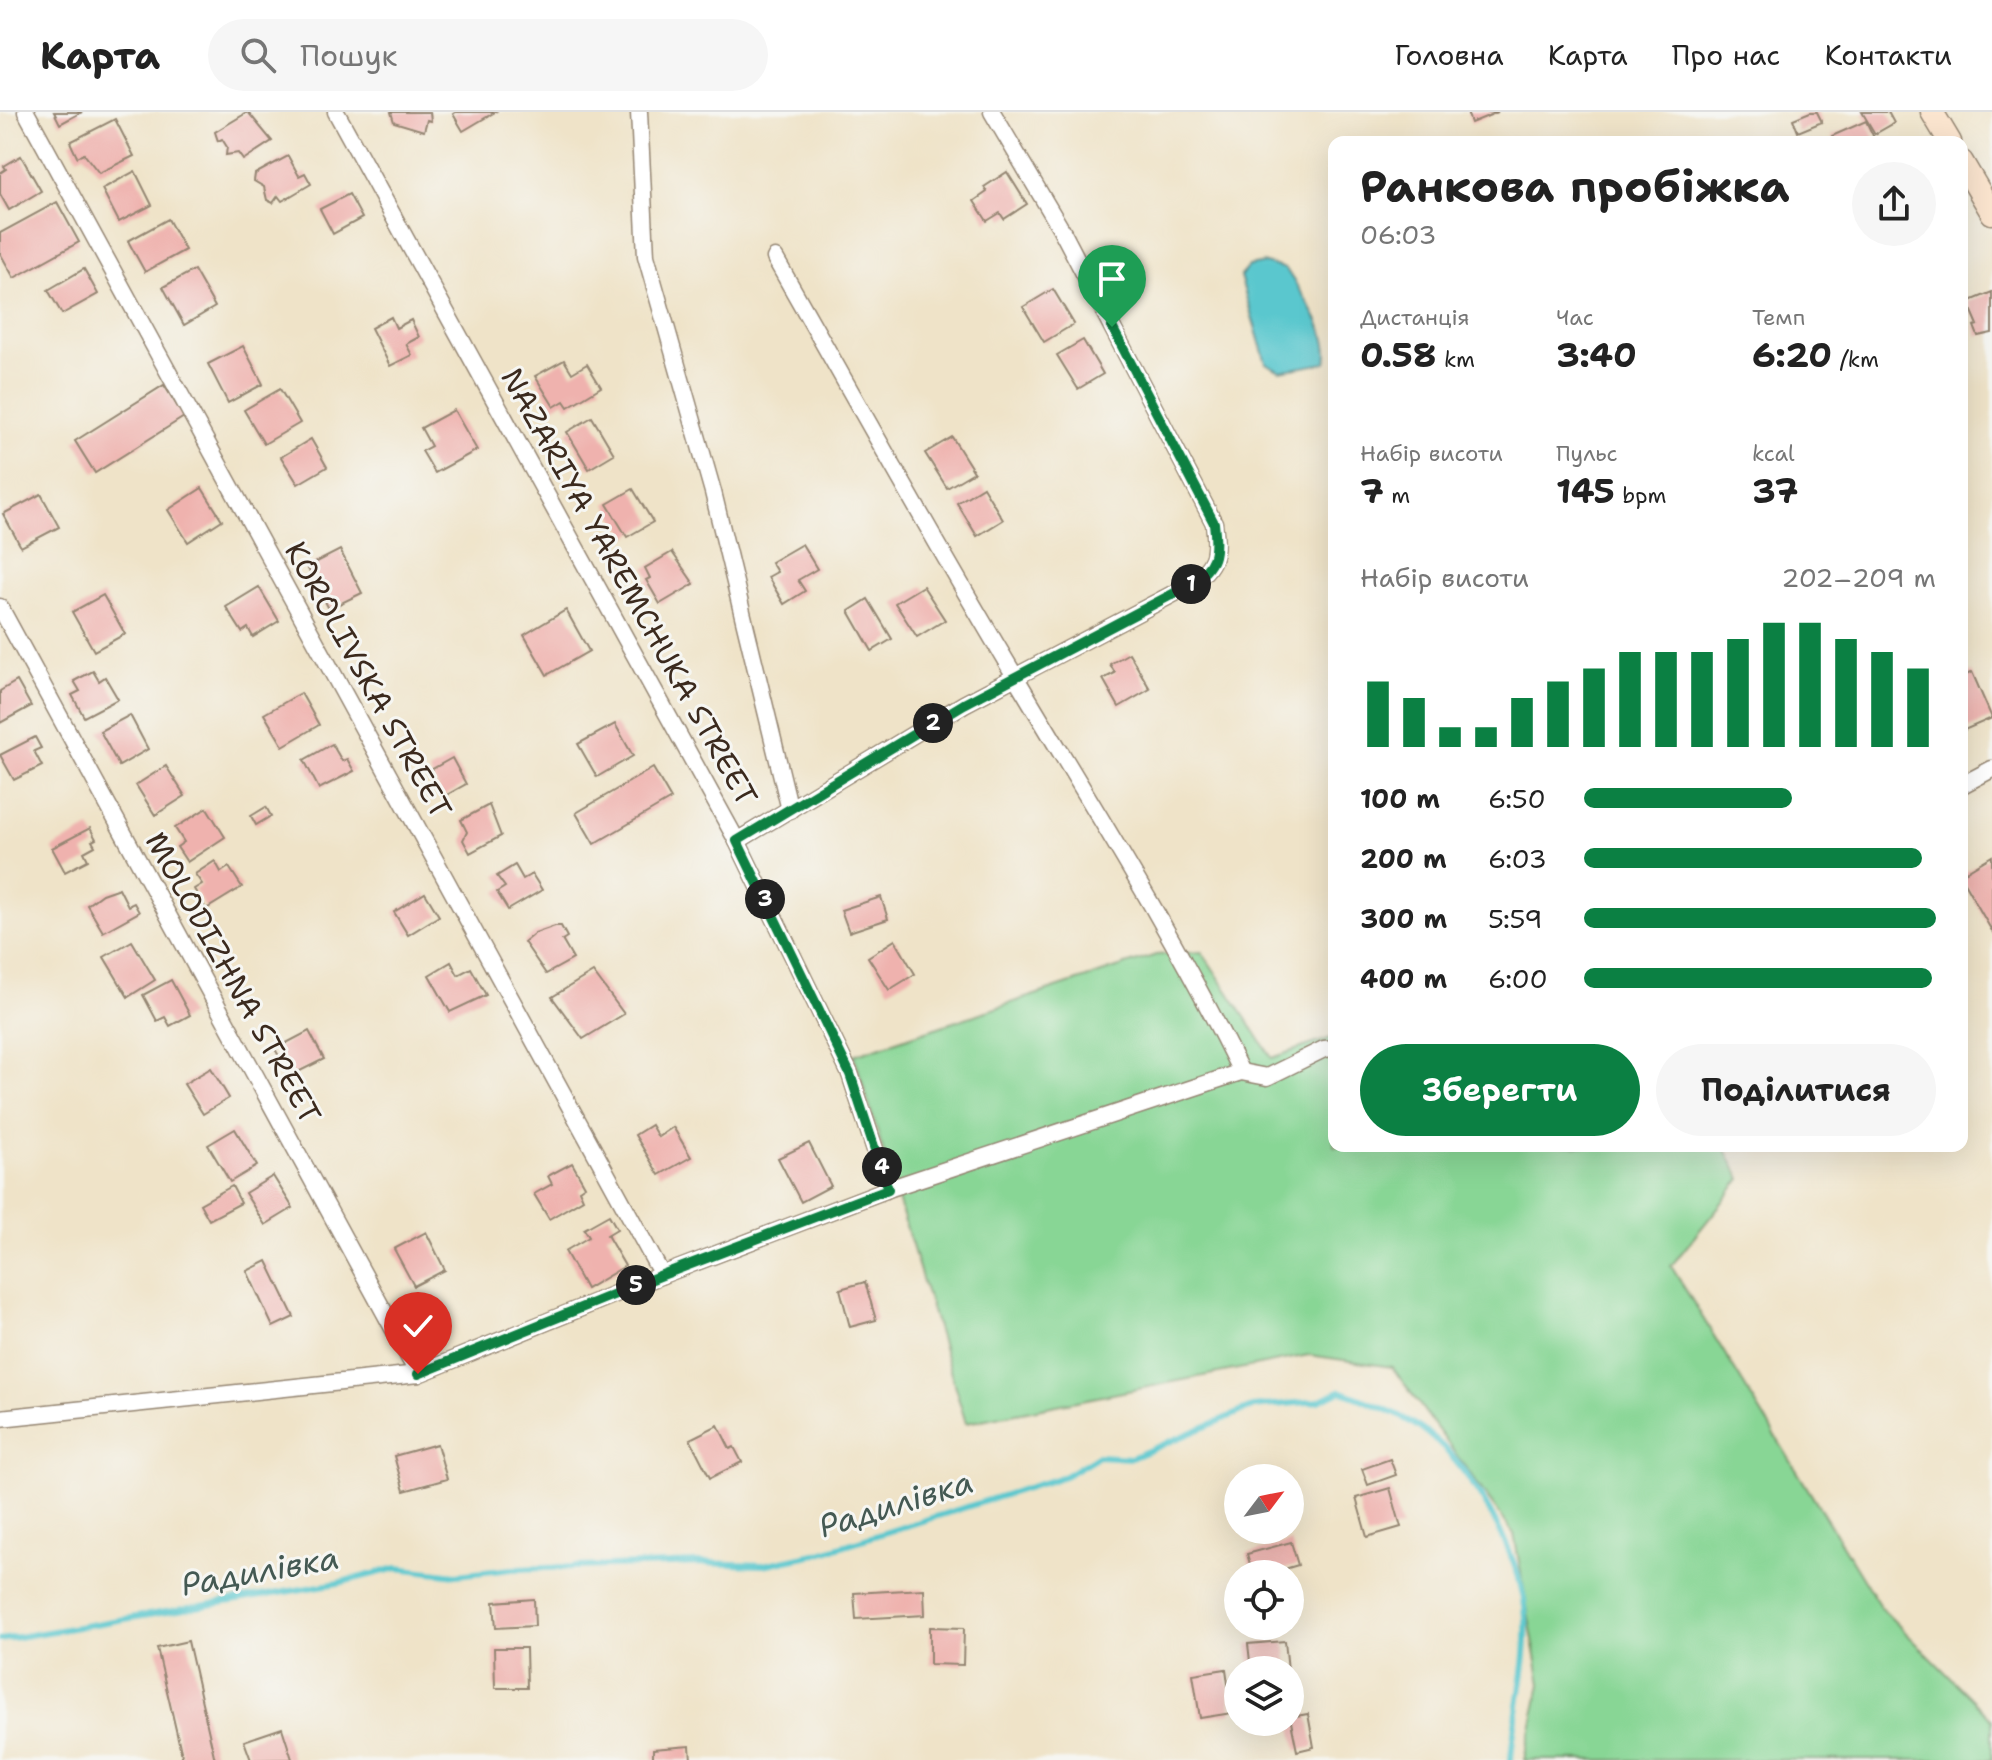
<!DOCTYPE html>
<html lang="uk">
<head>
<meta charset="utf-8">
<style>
  body { margin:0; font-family:"Shantell Sans",sans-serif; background:#f6f6f6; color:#222; height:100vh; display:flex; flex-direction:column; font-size:30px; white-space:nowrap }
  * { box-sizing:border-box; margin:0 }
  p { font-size:26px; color:#767676 }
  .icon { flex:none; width:44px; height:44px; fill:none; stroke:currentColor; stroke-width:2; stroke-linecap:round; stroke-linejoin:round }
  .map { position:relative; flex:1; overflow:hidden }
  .sheet { position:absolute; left:1328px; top:24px; width:640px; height:1016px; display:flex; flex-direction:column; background:#fff; border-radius:16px; box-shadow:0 8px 32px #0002 }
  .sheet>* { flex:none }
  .needle { width:52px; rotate:58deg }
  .fabs { position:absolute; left:1224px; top:1352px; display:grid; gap:16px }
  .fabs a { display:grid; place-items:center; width:80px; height:80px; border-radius:50%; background:#fff; box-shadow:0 8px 32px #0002; font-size:40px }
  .pin { position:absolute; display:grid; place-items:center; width:68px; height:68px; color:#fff; margin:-82px -34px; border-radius:50% 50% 50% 0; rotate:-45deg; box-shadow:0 0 8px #0007 }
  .pin .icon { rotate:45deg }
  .km { position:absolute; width:40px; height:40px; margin:-20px; border-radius:50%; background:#222; color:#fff; font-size:22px; line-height:40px; text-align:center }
  .round { display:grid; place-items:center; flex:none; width:84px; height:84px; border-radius:42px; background:#f6f6f6 }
  .head { display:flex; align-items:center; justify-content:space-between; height:136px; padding:0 32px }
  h1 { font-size:44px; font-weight:700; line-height:60px }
  .metrics { display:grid; grid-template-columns:repeat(3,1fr); gap:12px; height:136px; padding:8px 32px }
  .metrics div { display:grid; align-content:center }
  .metrics b { font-size:34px; font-weight:700 }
  .metrics small { font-size:22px; font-weight:400 }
  .metrics p { font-size:22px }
  .chart { height:224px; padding:16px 32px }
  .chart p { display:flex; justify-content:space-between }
  .chart svg { width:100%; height:144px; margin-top:8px; stroke:#0b8043; stroke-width:6 }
  .button { display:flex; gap:16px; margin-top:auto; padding:16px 32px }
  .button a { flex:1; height:92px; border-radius:48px; background:#0b8043; color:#fff; font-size:32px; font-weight:700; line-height:92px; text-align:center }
  .button a+a { background:#f6f6f6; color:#222 }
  ul { padding:0 32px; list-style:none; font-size:26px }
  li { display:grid; grid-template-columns:128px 96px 1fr; align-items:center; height:60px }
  li i { height:20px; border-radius:10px; background:#0b8043 }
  header { display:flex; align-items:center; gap:48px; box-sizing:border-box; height:112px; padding:0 40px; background:#fff; border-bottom:2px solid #e0e0e0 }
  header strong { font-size:38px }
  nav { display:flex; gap:44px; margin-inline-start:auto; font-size:28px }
  .search { width:560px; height:72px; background:#f6f6f6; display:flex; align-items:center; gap:20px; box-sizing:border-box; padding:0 28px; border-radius:44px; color:#767676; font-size:30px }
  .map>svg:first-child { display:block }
  .green { fill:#88d695; stroke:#62805a; stroke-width:2 }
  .water { fill:#5ac7ce; stroke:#4a7876; stroke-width:2 }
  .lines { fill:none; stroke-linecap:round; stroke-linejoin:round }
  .stream { stroke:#5ac7ce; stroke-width:6 }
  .building { fill:#efb2ae }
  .street-casing { stroke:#958673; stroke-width:19 }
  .secondary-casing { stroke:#958673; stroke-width:25 }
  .street { stroke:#fff; stroke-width:16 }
  .secondary { stroke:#fbe5cf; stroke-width:22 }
  .route-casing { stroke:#fff; stroke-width:16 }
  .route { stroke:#0b8043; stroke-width:10 }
  .labels { text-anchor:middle; stroke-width:6; stroke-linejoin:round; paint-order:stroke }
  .street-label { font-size:30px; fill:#3b2a1e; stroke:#f6f6f2 }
  .water-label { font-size:32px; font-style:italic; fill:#445953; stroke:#f6f6f2 }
</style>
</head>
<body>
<header>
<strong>Карта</strong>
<div class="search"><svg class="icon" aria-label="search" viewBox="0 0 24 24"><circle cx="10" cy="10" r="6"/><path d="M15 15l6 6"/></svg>Пошук</div>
<nav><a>Головна</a><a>Карта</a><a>Про нас</a><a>Контакти</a></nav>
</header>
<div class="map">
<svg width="1992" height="1648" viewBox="0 0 1992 1648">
  <rect width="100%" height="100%" fill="#f6f6f2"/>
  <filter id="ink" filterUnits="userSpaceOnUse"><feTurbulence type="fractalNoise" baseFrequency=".0125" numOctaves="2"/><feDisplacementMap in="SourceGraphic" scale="16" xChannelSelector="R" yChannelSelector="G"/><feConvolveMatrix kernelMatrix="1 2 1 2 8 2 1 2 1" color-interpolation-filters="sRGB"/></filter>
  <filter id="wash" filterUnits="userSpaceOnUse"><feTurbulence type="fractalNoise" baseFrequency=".006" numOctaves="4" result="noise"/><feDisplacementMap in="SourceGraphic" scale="32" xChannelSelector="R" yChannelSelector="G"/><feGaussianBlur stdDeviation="1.8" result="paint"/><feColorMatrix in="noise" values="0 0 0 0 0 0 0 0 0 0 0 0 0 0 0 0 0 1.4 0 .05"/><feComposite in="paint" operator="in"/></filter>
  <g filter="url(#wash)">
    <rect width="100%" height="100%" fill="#efe3c8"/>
    <path class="green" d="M1202,840L1272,946L1334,925V1034H1724L1741,1067L1671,1154L1881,1496L1992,1607V1648H1524L1541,1572L1514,1422L1392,1255L1309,1243L966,1311L854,943L1156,843Z"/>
    <path class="water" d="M1265,151L1286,157C1301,182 1333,220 1326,251L1280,259L1266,251L1240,164L1249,154Z"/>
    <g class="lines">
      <path class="stream" d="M0,1528L338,1471L397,1456L456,1463L512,1457L701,1451L763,1453L820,1441L1065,1364L1098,1344L1131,1346L1252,1295L1319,1289L1340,1279C1370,1290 1402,1302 1428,1322C1471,1354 1519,1442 1525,1495C1531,1546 1514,1598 1511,1648"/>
    </g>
    <g id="blocks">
      <g class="building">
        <path d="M54,0H82L60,12Z"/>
        <path d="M248,0L272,29L243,48L238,41L226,43L227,35L222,27L218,29L215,20Z"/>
        <path d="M391,0H430L431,9L427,8L424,19L394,10Z"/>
        <path d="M456,0H495L463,19L453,2Z"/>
        <path d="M1467,0H1498L1471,11Z"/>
        <path d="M1810,0H1817L1822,10L1798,20L1793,7Z"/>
        <path d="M1862,0H1888L1894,11L1875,22Z"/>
        <path d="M115,7L134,44L99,61L84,42L77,45L70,30Z"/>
        <path d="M1866,9L1876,30H1829L1834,28L1832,24Z"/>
        <path d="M21,44L41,79L9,98L0,82V61L6,57L4,54Z"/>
        <path d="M288,44L299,64L305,61L311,72L282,89L278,84L273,91L267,88L264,75L254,69L255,62Z"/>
        <path d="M135,59L152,93L119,110L102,77Z"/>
        <path d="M1007,60L1027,92L1004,107L1000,101L987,109L974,89L987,80L984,75Z"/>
        <path d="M349,82L362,106L333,122L320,97Z"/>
        <path d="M57,90L79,130L14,166L0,141V121Z"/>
        <path d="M168,107L185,138L145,160L128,129Z"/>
        <path d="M84,157L98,182L62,202L48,178Z"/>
        <path d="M194,158L215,195L184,213L163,175Z"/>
        <path d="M1053,177L1074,212L1044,230L1023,195Z"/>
        <path d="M1992,180V221L1978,224L1974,214L1978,213L1968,190Z"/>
        <path d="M391,205L396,216L411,208L419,225L406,232L412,243L390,254L371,216Z"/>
        <path d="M1083,228L1103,262L1078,277L1057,243Z"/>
        <path d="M243,234L263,272L228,291L208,252Z"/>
        <path d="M564,248L572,261L587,252L601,275L568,295L564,289L554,295L535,264Z"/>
        <path d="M164,273L184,305L95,361L75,329Z"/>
        <path d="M280,277L300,311L264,332L244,298Z"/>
        <path d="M454,298L477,338L435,361L422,339L431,334L421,316Z"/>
        <path d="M592,305L614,342L589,357L567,320Z"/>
        <path d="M952,325L974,360L947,376L925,341Z"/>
        <path d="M311,327L327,355L298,372L281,345Z"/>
        <path d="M983,375L1003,408L977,424L957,391Z"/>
        <path d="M202,376L222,408L188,430L168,398Z"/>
        <path d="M633,377L653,410L627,425L607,392Z"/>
        <path d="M41,382L59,415L21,435L3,402Z"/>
        <path d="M802,432L817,457L798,468L805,479L784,492L768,465L777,460L771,450Z"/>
        <path d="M340,438L362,481L329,497L307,455Z"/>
        <path d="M672,440L694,472L660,492L646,468L650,466L645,456Z"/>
        <path d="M923,474L945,508L917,525L895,491Z"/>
        <path d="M259,475L279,509L253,525L248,516L242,520L226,495Z"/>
        <path d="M103,483L125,522L94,539L72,500Z"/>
        <path d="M868,487L892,527L872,539L849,499Z"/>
        <path d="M566,498L589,539L547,563L524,523Z"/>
        <path d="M1129,541L1150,577L1119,595L1103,567L1115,561L1110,552Z"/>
        <path d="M93,559L99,569L105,565L118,587L84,605L72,583L80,579L74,569Z"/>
        <path d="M1972,560L1992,606L1962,619V565Z"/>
        <path d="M17,569L31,594L0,611V579Z"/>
        <path d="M301,581L319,613L283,634L264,602Z"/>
        <path d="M130,603L148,637L119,654L100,619Z"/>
        <path d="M615,612L633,644L597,665L578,632Z"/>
        <path d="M35,625L41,636L34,639L42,654L14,668L0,643Z"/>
        <path d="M332,632L342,649L347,647L354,659L319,677L304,648Z"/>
        <path d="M452,646L466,672L443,685L429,659Z"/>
        <path d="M166,654L185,684L155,703L136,673Z"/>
        <path d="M653,656L671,687L594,732L576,701Z"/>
        <path d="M489,693L501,724L470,741L463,728L467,720L461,708Z"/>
        <path d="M266,695L271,704L256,713L251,704Z"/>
        <path d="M207,696L225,725L187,750L177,735L184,730L175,716Z"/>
        <path d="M90,716L96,727L92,729L95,734L84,740L88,748L65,760L52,736Z"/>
        <path d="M1992,744V819L1962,767V762Z"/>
        <path d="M215,749L221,760L229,755L242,775L206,797L194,777L202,772L195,762Z"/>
        <path d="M515,753L523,767L532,762L542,778L508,798L497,780L505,775L497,764Z"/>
        <path d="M119,776L128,794L134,791L139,800L103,820L87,793L102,782Z"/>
        <path d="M425,781L439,804L408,823L394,800Z"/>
        <path d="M881,785L888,807L849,820L841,798Z"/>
        <path d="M555,814H561L567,825L562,828L573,847L546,862L524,830L535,821Z"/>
        <path d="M895,828L915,862L889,878L868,845Z"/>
        <path d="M132,829L155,868L128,885L104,845Z"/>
        <path d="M451,850L458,863L471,856L486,883L450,900L429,863Z"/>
        <path d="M593,860L624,902L583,927L552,885Z"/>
        <path d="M171,868L190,903L170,914L165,905L157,909L143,883Z"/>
        <path d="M309,919L324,947L290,964L275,937Z"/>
        <path d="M211,956L229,986L203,1002L184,972Z"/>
        <path d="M651,1013L658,1025L673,1015L691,1045L659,1063L635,1023Z"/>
        <path d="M235,1017L257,1054L230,1070L208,1033Z"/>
        <path d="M809,1031L831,1074L801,1090L778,1046Z"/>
        <path d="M572,1051L585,1074L579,1078L583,1087L549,1107L534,1082L552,1072L548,1064Z"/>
        <path d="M273,1064L293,1096L265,1113L245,1081Z"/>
        <path d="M232,1074L241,1091L209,1108L200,1092Z"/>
        <path d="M609,1103L617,1117L607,1123L625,1154L586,1177L565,1139L589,1125L584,1117Z"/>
        <path d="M426,1120L445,1158L414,1174L394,1137Z"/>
        <path d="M267,1149L294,1205L273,1215L247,1159Z"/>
        <path d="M865,1170L876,1208L850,1215L840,1177Z"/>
        <path d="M718,1313L730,1337L734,1335L742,1350L710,1366L690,1327Z"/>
        <path d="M437,1332L447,1367L404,1379L394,1344Z"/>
        <path d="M1390,1347L1396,1363L1368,1373L1362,1357Z"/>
        <path d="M1390,1376L1401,1415L1367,1425L1356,1386Z"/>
        <path d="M1291,1430L1298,1453L1268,1462H1253L1247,1442Z"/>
        <path d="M924,1477L925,1503L856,1507L854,1481Z"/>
        <path d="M534,1487L535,1514L496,1516L494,1490Z"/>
        <path d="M930,1515L964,1516L963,1553L930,1552Z"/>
        <path d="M188,1529L215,1648H183L157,1536Z"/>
        <path d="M1285,1529L1288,1558H1251L1248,1532Z"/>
        <path d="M494,1536H526L527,1576H495Z"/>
        <path d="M1226,1557L1232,1601L1200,1606L1193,1562Z"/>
        <path d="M1308,1602L1314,1635L1297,1639L1290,1605Z"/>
        <path d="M282,1616L292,1647L251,1648L244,1629Z"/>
        <path d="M690,1634L691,1648H653V1637Z"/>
      </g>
    </g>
  </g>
  <g filter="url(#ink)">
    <use href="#blocks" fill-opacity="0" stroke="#958673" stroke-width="2"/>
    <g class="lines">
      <g class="street-casing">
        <g id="street">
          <path d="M26,0L662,1163"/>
          <path d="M336,0L737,729L850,962L888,1077"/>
          <path d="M639,0L646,144L713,380L790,698"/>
          <path d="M775,146C855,286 933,428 1016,566C1094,697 1175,824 1241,960"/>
          <path d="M0,495L418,1262"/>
          <path d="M1962,673L1992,657"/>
          <path d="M737,729L964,592L1190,473C1216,453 1218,443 1214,411L1061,117L992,0"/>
          <path d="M0,1306L418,1262L662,1163L888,1077L1241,960L1267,965L1324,937L1334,936"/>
        </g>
      </g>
      <g class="secondary-casing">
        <g id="secondary">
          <path d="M1932,0L1950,30"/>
          <path d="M1962,50L1992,101"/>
        </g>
      </g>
      <use href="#street" class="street"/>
      <use href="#secondary" class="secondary"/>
    </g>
  </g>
  <g class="lines" filter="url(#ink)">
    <g class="route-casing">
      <path id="route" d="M418,1262L662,1163L888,1077L850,962L737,729L964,592L1190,473C1216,453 1218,443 1214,411L1112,215"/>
    </g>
    <use href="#route" class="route"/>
  </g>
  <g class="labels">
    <g class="street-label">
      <text transform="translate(629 475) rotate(61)" y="10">NAZARIYA YAREMCHUKA STREET</text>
      <text transform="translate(368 568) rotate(61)" y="10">KOROLIVSKA STREET</text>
      <text transform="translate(233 866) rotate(61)" y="10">MOLODIZHNA STREET</text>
    </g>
    <g class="water-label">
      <text transform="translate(896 1392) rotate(-17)" y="11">Радилівка</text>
      <text transform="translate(260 1459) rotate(-10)" y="11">Радилівка</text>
    </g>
  </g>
</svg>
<div class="fabs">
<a><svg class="needle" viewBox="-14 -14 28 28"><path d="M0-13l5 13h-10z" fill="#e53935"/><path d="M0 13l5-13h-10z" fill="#767676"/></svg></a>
<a><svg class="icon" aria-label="locate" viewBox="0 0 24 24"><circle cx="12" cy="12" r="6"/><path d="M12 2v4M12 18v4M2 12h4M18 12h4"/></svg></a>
<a><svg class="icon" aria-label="layers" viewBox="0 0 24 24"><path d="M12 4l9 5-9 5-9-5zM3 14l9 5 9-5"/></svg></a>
</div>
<div class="pin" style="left:1112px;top:215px;background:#1e9e55"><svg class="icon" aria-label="arrive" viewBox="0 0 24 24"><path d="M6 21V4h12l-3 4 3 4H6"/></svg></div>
<div class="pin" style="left:418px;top:1262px;background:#d93025"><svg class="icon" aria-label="check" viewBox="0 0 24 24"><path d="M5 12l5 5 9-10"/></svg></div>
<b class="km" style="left:1191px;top:472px">1</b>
<b class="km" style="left:933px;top:611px">2</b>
<b class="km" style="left:765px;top:787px">3</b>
<b class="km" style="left:882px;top:1055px">4</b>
<b class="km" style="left:636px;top:1173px">5</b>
<section class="sheet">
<div class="head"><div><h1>Ранкова пробіжка</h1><p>06:03</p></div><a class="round"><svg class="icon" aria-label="share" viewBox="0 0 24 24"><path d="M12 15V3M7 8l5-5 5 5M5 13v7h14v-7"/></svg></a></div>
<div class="metrics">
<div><p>Дистанція</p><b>0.58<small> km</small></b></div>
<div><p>Час</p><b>3:40</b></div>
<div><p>Темп</p><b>6:20<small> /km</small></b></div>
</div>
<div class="metrics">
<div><p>Набір висоти</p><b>7<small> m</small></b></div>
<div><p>Пульс</p><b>145<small> bpm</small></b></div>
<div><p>kcal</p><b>37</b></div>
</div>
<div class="chart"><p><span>Набір висоти</span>202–209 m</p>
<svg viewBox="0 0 160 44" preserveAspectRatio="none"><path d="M5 44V24M15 44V29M25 44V38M35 44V38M45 44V29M55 44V24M65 44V20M75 44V15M85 44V15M95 44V15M105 44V11M115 44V6M125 44V6M135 44V11M145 44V15M155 44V20"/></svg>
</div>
<ul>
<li><b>100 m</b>6:50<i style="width:59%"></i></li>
<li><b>200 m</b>6:03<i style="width:96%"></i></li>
<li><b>300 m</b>5:59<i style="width:100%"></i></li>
<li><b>400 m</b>6:00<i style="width:99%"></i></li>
</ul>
<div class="button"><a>Зберегти</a><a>Поділитися</a></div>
</section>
</div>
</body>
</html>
